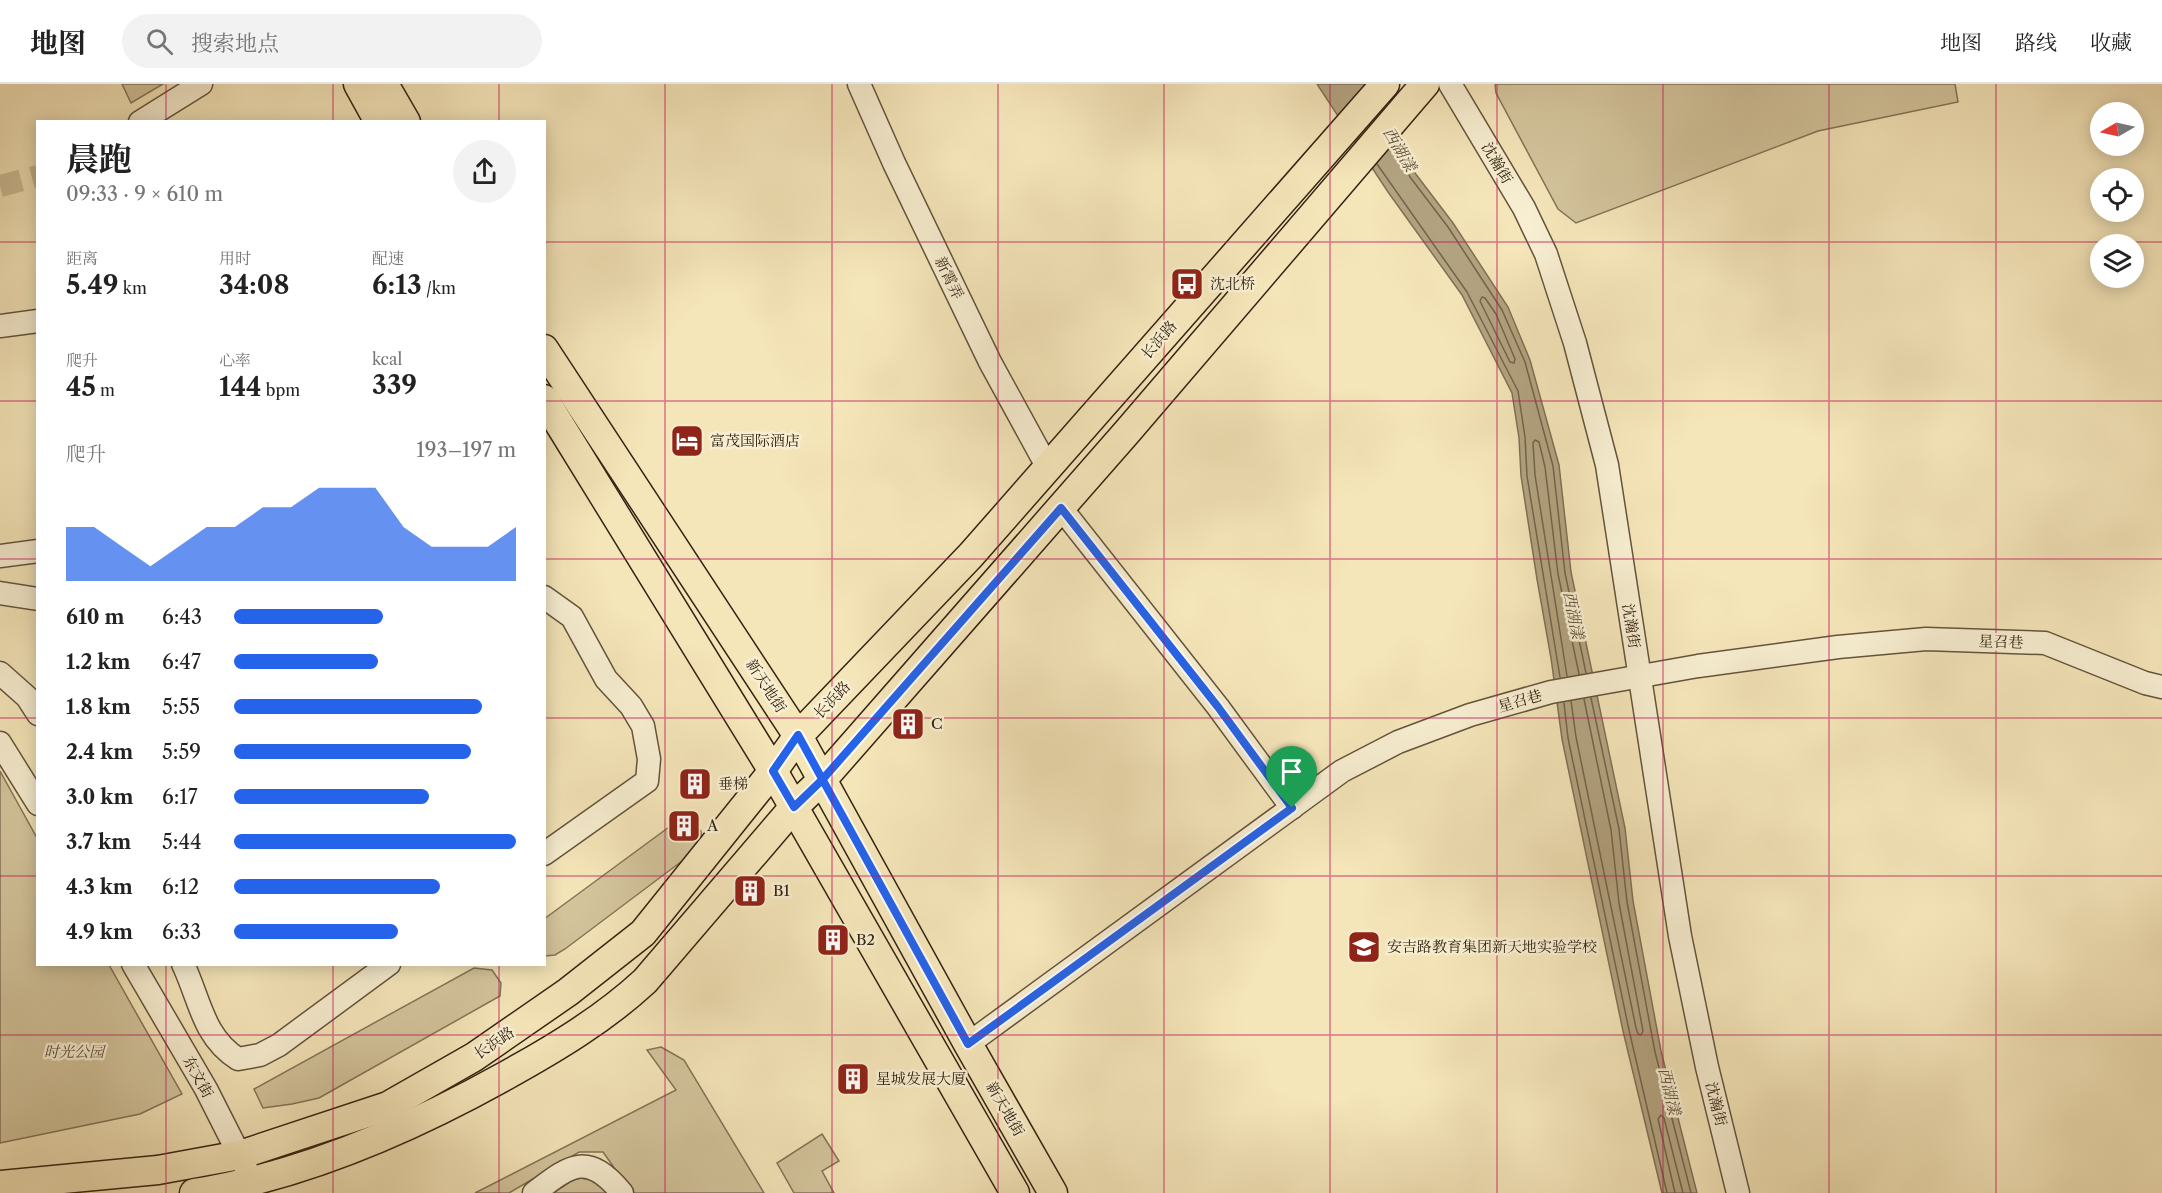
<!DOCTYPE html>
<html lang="zh">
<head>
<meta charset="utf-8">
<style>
  body { margin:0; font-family:"Libre Caslon Text","Noto Serif SC",serif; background:#f2f2f2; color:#222; height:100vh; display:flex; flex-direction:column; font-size:22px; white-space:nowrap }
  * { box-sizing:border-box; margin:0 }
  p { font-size:20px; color:#767676 }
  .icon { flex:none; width:33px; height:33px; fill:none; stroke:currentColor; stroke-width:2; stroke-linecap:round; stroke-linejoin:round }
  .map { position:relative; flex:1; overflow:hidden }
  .details { position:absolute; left:36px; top:36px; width:510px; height:846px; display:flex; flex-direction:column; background:#fff; border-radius:0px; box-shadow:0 3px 15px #0003 }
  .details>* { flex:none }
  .needle { width:39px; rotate:261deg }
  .buttons { position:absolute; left:2090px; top:18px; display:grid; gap:12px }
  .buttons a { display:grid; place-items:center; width:54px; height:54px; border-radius:50%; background:#fff; box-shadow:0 3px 15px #0003; font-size:30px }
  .pin { position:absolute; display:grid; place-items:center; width:51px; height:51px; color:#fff; margin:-62px -26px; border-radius:50% 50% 50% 0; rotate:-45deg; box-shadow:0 0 6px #0007 }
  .pin .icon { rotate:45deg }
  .round { display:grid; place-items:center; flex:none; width:63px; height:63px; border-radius:32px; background:#f2f2f2 }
  .summary { display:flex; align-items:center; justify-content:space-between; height:102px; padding:0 30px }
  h1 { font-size:33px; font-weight:700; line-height:45px }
  .stats { display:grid; grid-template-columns:repeat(3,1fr); gap:9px; height:102px; padding:6px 30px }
  .stats div { display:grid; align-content:center }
  .stats b { font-size:26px; font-weight:700 }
  .stats small { font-size:16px; font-weight:400 }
  .stats p { font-size:16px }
  .chart { height:168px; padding:12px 30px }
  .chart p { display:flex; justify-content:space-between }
  .chart svg { width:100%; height:108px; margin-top:6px; fill:#2563eb; opacity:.7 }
  ul { padding:0 30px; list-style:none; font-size:20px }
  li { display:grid; grid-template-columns:96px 72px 1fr; align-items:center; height:45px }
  li i { height:15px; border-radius:8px; background:#2563eb }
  header { display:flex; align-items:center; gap:36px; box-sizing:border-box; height:84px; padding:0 30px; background:#fff; border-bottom:2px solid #e0e0e0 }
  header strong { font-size:28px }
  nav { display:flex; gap:33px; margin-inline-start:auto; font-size:21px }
  .search { width:420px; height:54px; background:#f2f2f2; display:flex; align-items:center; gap:15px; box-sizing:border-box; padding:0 21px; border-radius:33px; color:#767676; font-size:22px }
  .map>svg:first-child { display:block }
  .green { fill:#d4c59d; stroke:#847458; stroke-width:1.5 }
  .water { fill:#b3a481; stroke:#807055; stroke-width:1.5 }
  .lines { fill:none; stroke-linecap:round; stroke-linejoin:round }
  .shore { stroke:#73644a; stroke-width:1.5 }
  .minor-tunnel { stroke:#cebf98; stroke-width:22; stroke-dasharray:22 11; stroke-linecap:butt }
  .minor-casing { stroke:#64543c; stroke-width:25 }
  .major-casing { stroke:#332312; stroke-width:31 }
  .minor { stroke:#f8efd2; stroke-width:22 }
  .major { stroke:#f5e6ba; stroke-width:28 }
  .route-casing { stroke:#fff; stroke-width:12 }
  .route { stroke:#2563eb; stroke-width:8 }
  .grid { fill:none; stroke:#c2185b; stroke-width:1.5; stroke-opacity:0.55 }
  .labels { text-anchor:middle; stroke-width:5; stroke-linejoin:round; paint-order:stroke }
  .street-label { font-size:15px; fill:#332312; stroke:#f8efd2 }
  .poi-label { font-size:15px; fill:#332312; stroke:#f8efd2; text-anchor:start }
  .park-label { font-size:15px; font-style:italic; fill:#5b4c35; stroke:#f8efd2 }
  .water-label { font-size:16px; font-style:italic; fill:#605039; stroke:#f8efd2 }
</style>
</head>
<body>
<header>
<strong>地图</strong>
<div class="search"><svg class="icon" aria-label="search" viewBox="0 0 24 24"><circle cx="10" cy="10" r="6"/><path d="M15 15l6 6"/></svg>搜索地点</div>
<nav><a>地图</a><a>路线</a><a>收藏</a></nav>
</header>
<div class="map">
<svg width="2162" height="1109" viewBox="0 0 2162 1109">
  <rect width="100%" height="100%" fill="#f5e6ba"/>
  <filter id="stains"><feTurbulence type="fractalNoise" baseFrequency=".00333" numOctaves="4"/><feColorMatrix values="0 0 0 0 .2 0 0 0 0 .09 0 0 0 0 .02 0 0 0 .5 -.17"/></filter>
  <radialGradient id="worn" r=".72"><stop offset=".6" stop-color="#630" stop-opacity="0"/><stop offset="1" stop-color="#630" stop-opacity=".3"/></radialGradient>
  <g class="green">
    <path d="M122,0H163L131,19Z"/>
    <path d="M1495,0H1955L1958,18L1818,47L1576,139L1558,125L1496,9Z"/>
    <path d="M0,687L37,754L38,880L109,881L182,1010L140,1030L0,1059Z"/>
    <path d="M680,735L690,736L701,747L702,762L565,865L555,871L545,872L544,835Z"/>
    <path d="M474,884L492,886L501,899L500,912L319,1014L292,1020L263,1024L254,1005Z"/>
    <path d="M661,963L684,976L764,1109H632L603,1068H579L509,1109H475L676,1006L647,966Z"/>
    <path d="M822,1050L839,1077L822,1087L834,1109H794L777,1079Z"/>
    <path d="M581,1094L599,1098L608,1109H552L566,1097Z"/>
  </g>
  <path class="water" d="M1317,0H1365L1415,89L1453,139L1508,223L1530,276L1559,381L1571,488L1625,744L1633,817L1661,967L1697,1109H1662L1623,947L1562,655L1551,574L1537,495L1521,392L1519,354L1512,309L1462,211L1388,108Z"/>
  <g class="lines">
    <g class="shore">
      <path d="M1393,62L1410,93L1448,143L1502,226L1525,278L1553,382L1565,489L1586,589"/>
      <path d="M1377,80L1467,208L1518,307L1525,353L1527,392L1560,593"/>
      <path d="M1482,213L1485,214L1496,230L1515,275L1514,279L1510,278L1480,217Z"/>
      <path d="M1567,592L1535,391L1533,359L1535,356L1539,358L1545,383L1558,490L1579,590"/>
      <path d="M1591,614L1619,745L1627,818L1655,968L1691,1109"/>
      <path d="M1571,617L1576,653L1636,944L1638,950L1641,951L1643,947L1619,819L1611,746L1584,615"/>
      <path d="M1564,619L1568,654L1629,946L1667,1109"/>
      <path d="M1675,1109L1658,1035L1661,1031L1664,1034L1683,1109"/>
    </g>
    <path class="minor-tunnel" d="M0,102L38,92"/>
    <g class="minor-casing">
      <g id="minor">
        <path d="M859,0L894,79L990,278L1048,384"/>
        <path d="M1450,0L1524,124L1546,170L1575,259L1607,381L1680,852L1707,983L1738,1109"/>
        <path d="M140,38L201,0"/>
        <path d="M0,242L38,237"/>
        <path d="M1061,424L1218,623L1292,724"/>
        <path d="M0,472L38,467"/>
        <path d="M0,509L38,515"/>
        <path d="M544,513L572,533L606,595L631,622L643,642L649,675L647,697L544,770"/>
        <path d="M0,589L27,613L38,630"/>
        <path d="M0,659L38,720"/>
        <path d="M133,880L206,1005L246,1084"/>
        <path d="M183,880C200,916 203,953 238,975L260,971L279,961L389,880"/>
        <path d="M968,960L1342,687L1398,658L1470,631L1551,608L1698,582L1838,563L1926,555L2045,559L2145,599L2162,603"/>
        <path d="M534,1109C571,1081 587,1067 622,1109"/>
      </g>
    </g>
    <g class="major-casing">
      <g id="major">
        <path d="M358,0L379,38"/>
        <path d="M384,0L406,38"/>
        <path d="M544,265L798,652L968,960L1053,1109"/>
        <path d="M544,315L773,687L1015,1109"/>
        <path d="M0,1101L158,1086L240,1071L388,1022L474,973L568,908L643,849L773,687L798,652L971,471L1385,0"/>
        <path d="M194,1109C302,1092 410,1045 505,992C554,965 604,935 645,897L794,723L822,696L1127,348L1425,0"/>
      </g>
    </g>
    <use href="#minor" class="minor"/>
    <use href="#major" class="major"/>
  </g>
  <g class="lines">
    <g class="route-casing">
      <path id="route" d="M1292,724L968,960L798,651L773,687L794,723L822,696L1061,424L1218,623L1292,724"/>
    </g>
    <use href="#route" class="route"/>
  </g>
  <path class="grid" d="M166,0V38M333,0V38M499,0V38M665,0V1109M832,0V1109M998,0V1109M1164,0V1109M1330,0V1109M1497,0V1109M1663,0V1109M1829,0V1109M1996,0V1109M0,158H38M544,158H2162M0,317H38M544,317H2162M0,475H38M544,475H2162M0,634H38M544,634H2162M0,792H38M544,792H2162M166,880V1109M333,880V1109M499,880V1109M0,951H2162"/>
  <defs>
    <g id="bus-square" transform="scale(1.725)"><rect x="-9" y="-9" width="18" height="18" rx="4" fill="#8f2418" stroke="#f8efd2"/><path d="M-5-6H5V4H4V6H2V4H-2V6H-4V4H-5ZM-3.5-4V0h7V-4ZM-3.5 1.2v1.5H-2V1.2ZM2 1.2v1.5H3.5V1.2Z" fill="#fff"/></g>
    <g id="hotel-square" transform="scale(1.725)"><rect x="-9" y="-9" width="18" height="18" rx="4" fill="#8f2418" stroke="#f8efd2"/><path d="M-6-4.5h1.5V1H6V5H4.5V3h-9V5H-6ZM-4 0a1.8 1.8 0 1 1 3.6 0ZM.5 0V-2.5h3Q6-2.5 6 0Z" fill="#fff"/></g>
    <g id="building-square" transform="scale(1.725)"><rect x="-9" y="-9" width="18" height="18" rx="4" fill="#8f2418" stroke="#f8efd2"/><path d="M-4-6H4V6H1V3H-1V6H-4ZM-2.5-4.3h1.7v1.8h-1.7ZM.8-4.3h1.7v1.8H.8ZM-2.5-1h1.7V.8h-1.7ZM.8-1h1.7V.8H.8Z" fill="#fff"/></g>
    <g id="school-square" transform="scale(1.725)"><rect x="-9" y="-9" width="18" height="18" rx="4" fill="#8f2418" stroke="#f8efd2"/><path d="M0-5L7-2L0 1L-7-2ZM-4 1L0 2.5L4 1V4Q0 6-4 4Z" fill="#fff"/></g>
  </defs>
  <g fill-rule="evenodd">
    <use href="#bus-square" x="1187" y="200"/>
    <use href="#hotel-square" x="687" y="357"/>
    <use href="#building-square" x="908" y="640"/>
    <use href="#building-square" x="695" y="700"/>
    <use href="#building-square" x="684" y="742"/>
    <use href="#building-square" x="750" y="807"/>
    <use href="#building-square" x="833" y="856"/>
    <use href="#school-square" x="1364" y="863"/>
    <use href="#building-square" x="853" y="995"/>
  </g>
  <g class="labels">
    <g class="street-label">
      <text transform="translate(1497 79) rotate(59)" y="5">沈瀚街</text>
      <text transform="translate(949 194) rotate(64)" y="5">新霄弄</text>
      <text transform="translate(1159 256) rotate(-49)" y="5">长浜路</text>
      <text transform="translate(1631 542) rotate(81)" y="5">沈瀚街</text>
      <text transform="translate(2001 558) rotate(2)" y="5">星召巷</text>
      <text transform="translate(766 602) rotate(57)" y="5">新天地街</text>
      <text transform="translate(832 616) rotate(-46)" y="5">长浜路</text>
      <text transform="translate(1520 617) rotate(-16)" y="5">星召巷</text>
      <text transform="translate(494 959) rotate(-34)" y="5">长浜路</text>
      <text transform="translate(198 993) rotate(61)" y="5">东文街</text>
      <text transform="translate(1716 1020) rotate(76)" y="5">沈瀚街</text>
      <text transform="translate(1005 1025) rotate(60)" y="5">新天地街</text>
    </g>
    <g class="poi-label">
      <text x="1210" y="205">沈北桥</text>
      <text x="710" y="362">富茂国际酒店</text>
      <text x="931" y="645">C</text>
      <text x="718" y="705">垂梯</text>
      <text x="707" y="747">A</text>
      <text x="773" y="812">B1</text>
      <text x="856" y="861">B2</text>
      <text x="1387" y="868">安吉路教育集团新天地实验学校</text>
      <text x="876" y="1000">星城发展大厦</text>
    </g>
    <g class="park-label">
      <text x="74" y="973">时光公园</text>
    </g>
    <g class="water-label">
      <text transform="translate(1400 65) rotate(59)" y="6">西湖漾</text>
      <text transform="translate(1574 531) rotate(79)" y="6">西湖漾</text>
      <text transform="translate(1670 1007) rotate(77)" y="6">西湖漾</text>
    </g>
  </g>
  <rect width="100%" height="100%" filter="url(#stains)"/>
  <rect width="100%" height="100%" fill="url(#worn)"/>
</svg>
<div class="buttons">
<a><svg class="needle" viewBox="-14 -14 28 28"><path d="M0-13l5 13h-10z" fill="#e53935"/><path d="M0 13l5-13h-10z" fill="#767676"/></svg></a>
<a><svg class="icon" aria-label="locate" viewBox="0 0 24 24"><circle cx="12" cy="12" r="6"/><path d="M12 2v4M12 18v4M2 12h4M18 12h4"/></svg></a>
<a><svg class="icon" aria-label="layers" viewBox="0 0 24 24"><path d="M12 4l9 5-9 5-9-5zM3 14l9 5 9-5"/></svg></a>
</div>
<div class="pin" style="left:1292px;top:724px;background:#1e9e55"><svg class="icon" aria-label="arrive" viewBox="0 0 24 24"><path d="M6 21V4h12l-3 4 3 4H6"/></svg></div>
<section class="details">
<div class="summary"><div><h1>晨跑</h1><p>09:33 · 9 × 610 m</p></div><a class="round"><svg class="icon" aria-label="share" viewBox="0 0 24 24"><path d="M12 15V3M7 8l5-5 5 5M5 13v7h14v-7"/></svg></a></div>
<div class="stats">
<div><p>距离</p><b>5.49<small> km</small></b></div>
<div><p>用时</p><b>34:08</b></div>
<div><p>配速</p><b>6:13<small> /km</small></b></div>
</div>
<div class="stats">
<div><p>爬升</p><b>45<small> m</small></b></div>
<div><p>心率</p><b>144<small> bpm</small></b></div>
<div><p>kcal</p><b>339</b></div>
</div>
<div class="chart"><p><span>爬升</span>193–197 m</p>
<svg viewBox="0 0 160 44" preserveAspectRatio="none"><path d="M0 44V22L10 22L20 30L30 38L40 30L50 22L60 22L70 14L80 14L90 6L100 6L110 6L120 22L130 30L140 30L150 30L160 22V44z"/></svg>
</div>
<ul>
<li><b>610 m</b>6:43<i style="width:53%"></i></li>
<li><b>1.2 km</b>6:47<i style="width:51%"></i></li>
<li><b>1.8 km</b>5:55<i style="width:88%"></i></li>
<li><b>2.4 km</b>5:59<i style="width:84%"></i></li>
<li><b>3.0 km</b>6:17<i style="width:69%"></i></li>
<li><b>3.7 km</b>5:44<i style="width:100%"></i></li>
<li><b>4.3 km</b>6:12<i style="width:73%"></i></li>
<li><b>4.9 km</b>6:33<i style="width:58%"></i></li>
</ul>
</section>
</div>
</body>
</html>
